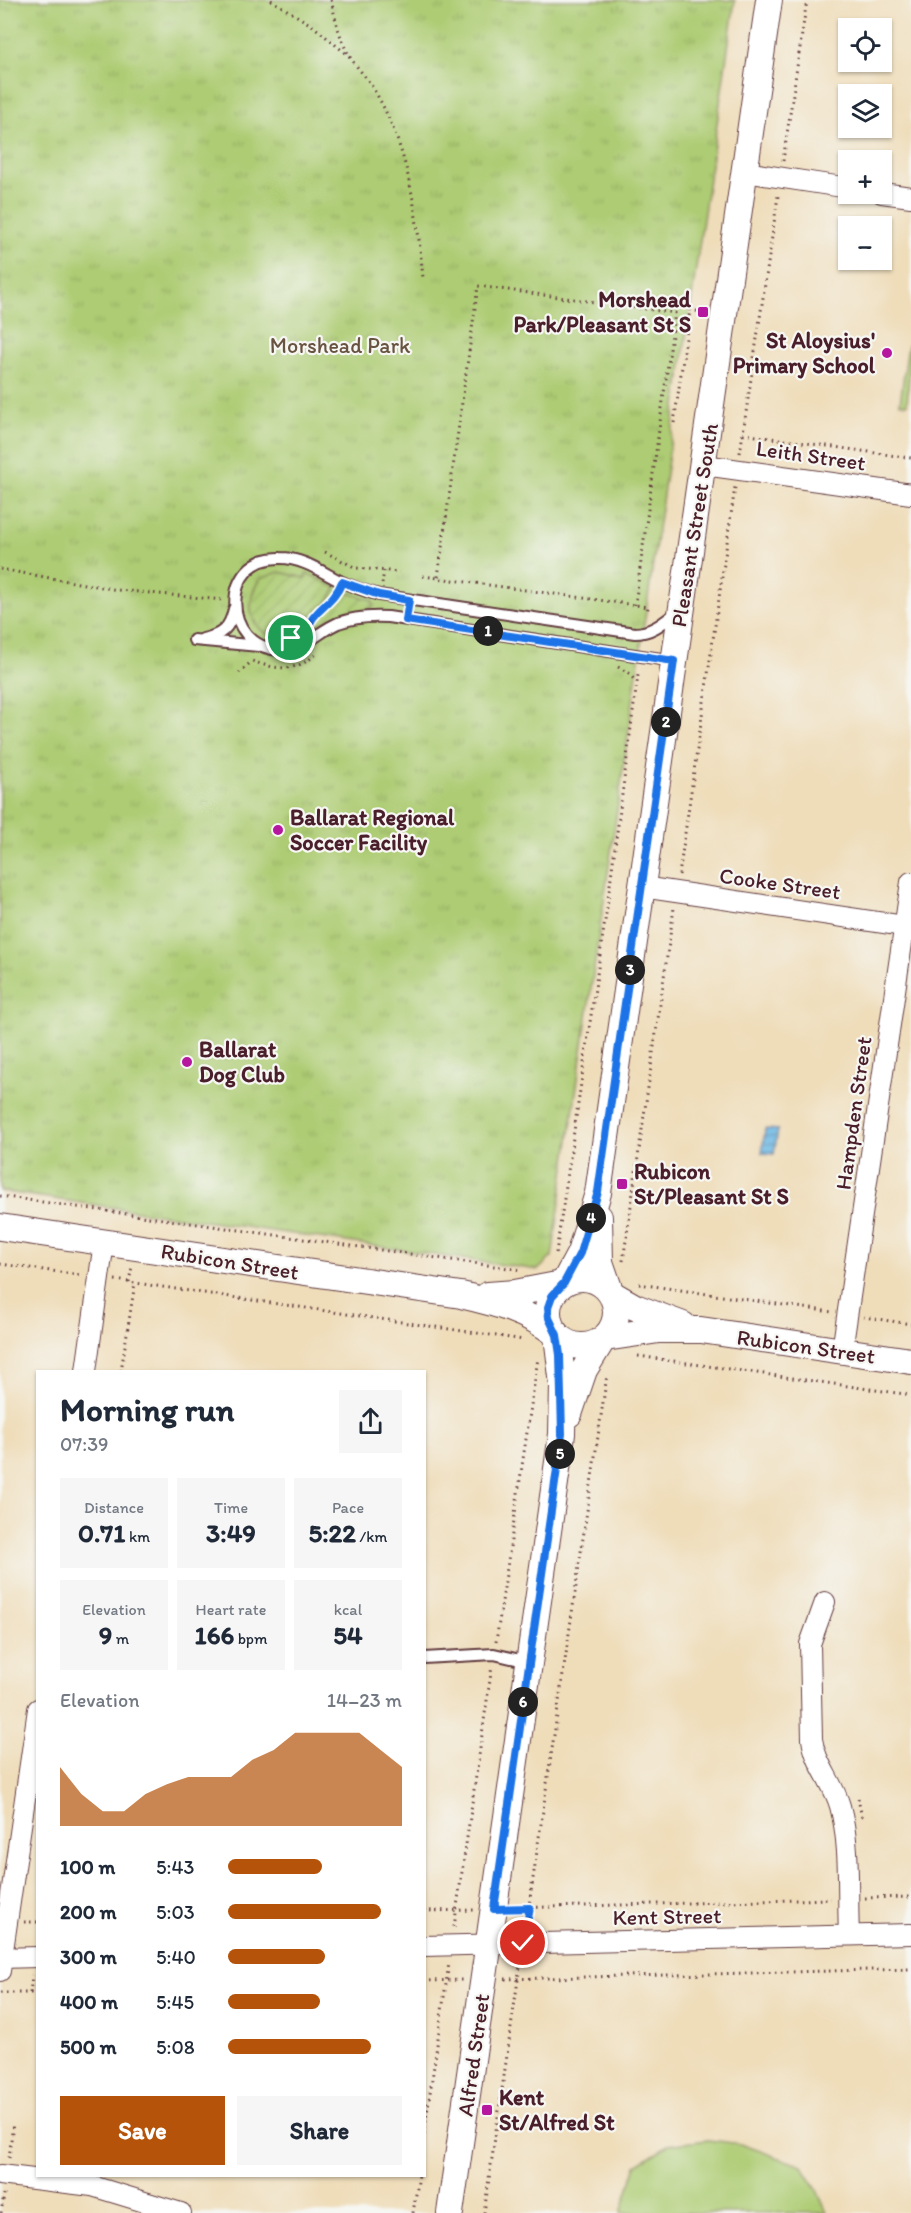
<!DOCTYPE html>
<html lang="en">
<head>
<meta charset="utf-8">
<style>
  body { margin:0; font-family:Itim,sans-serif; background:#f6f6f7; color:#1f2937; height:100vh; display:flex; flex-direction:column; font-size:22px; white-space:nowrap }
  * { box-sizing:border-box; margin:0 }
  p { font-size:20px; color:#747a83 }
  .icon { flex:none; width:33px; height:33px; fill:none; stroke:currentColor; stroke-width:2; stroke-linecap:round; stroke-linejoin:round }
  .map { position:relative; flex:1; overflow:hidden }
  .side { position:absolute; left:36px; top:1370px; width:390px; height:807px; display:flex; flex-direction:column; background:#fff; border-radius:0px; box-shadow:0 2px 4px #0004 }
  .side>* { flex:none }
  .tools { position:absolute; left:838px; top:18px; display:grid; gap:12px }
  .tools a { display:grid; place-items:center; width:54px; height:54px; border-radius:0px; background:#fff; box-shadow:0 2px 4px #0004; font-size:30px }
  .pin { position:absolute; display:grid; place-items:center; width:51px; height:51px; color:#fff; margin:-26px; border:3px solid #fff; border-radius:50%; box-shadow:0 2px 6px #0007 }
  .km { position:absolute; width:30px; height:30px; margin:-15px; border-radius:50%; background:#222; color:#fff; font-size:16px; line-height:30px; text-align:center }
  .round { display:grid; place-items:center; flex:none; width:63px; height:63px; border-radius:0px; background:#f6f6f7 }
  .head { display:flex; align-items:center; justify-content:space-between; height:102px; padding:0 24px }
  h1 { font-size:33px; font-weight:700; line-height:45px }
  .figures { display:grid; grid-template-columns:repeat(3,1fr); gap:9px; height:102px; padding:6px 24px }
  .figures div { display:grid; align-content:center; border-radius:0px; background:#f6f6f7; text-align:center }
  .figures b { font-size:26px; font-weight:700 }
  .figures small { font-size:16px; font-weight:400 }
  .figures p { font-size:16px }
  .chart { height:168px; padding:12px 24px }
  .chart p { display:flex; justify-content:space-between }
  .chart svg { width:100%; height:108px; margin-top:6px; fill:#b45309; opacity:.7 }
  .button { display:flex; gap:12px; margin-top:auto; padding:12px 24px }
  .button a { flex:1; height:69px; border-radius:0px; background:#b45309; color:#fff; font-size:24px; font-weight:700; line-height:69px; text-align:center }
  .button a+a { background:#f6f6f7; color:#1f2937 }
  ul { padding:0 24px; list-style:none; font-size:20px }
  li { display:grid; grid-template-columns:96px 72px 1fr; align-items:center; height:45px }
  li i { height:15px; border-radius:8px; background:#b45309 }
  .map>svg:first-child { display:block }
  .grass { fill:#adcc73; stroke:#7c764f; stroke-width:1.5 }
  .park { fill:url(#park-tufts); stroke:#7c764f; stroke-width:1.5 }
  .garden { fill:url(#garden-furrows); stroke:#7c764f; stroke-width:1.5 }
  .water { fill:url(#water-rules); stroke:#5a6c88; stroke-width:1.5 }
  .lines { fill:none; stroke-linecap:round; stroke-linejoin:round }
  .service-casing { stroke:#633c40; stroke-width:14 }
  .minor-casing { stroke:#633c40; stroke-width:22 }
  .tertiary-casing { stroke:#633c40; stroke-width:28 }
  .path { stroke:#633c40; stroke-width:3; stroke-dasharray:1.5 4.5; stroke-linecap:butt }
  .service { stroke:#fff; stroke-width:10 }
  .minor { stroke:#fff; stroke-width:20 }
  .tertiary { stroke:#fff; stroke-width:26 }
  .route-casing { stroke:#fff; stroke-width:12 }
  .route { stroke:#1a73e8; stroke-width:8 }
  .poi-dot { fill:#b5179e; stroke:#f6f6f2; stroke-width:2 }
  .labels { text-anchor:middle; stroke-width:4.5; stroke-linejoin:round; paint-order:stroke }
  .poi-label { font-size:22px; font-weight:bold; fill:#4a1f2b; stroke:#f6f6f2; text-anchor:start }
  .park-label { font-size:22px; fill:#685341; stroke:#f6f6f2 }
  .street-label { font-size:22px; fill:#4a1f2b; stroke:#f6f6f2 }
</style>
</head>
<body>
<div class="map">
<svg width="911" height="2213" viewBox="0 0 911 2213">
  <defs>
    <pattern id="park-tufts" width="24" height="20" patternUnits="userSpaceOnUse" patternTransform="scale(1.5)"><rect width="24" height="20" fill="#adcc73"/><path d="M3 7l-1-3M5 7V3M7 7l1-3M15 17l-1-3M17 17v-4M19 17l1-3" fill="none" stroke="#96af64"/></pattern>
    <pattern id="garden-furrows" width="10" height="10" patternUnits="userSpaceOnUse" patternTransform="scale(1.5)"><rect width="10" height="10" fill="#adcc73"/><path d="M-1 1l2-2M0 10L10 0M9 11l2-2" fill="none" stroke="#96af64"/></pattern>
    <pattern id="water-rules" width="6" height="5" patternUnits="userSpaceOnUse" patternTransform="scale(1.5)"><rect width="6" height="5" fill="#6bb8e5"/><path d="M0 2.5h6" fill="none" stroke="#5a95ba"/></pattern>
  </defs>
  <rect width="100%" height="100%" fill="#f6f6f2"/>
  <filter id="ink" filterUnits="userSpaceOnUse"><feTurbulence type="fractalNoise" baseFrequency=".0167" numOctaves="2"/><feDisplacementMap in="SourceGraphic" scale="12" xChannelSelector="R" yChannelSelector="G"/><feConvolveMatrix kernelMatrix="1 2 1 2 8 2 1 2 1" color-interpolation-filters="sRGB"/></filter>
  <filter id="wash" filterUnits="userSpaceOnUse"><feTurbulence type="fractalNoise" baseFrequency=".008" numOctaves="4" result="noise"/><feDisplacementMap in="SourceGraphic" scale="24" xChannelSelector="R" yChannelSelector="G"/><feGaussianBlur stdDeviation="1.35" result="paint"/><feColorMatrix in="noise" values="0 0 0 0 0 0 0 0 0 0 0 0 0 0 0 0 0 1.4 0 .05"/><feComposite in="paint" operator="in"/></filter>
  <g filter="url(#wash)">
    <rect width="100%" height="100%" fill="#efddba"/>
    <g class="grass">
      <path d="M908,346H911L907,404L900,403Z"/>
      <path d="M708,2140L741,2144L802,2166L816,2188L827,2213H621L636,2165L668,2145Z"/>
    </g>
    <path class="park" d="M0,0H735L552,1257L538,1270L0,1191Z"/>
    <g class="garden">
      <path d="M279,572L305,578L307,573L337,588C333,593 330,599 326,603C322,606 318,607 315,611C307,621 306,629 293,634C256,646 239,608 260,579Z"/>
      <path d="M342,591L372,600L374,605L370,609L335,616L313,628C320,613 332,604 342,591Z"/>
    </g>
    <path class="water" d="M765,1129L778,1130L774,1154L762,1153Z"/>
  </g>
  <g filter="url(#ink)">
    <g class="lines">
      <g class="service-casing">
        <g id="service">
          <path d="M203,639C222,635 230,628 234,609"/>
          <path d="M194,640L259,646"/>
          <path d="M674,661L388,617C371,616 354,617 338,623C319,631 304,650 281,650C220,648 220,556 281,558C302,558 322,572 340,581C353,587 365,591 379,595L635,633C652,633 664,622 677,612"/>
          <path d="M424,1658L494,1654L529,1662"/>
        </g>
      </g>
      <g class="minor-casing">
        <g id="minor">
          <path d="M745,172L849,188"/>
          <path d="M882,193L911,197"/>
          <path d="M704,465L911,494"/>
          <path d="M642,887L911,927"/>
          <path d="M842,1351L911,882"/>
          <path d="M86,1371L104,1242"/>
          <path d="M825,1602L810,1644L812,1739C815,1763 833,1782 840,1806C851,1847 847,1893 849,1935"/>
          <path d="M424,1946L911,1934"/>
          <path d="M0,1958L38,1957"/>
          <path d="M0,1971L38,1709"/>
          <path d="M0,2175L92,2186L181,2213"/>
        </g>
      </g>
      <g class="tertiary-casing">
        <g id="tertiary">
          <path d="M599,1217L600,1262L610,1291"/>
          <path d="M0,1227L461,1295C496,1303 526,1311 555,1333"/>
          <circle cx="582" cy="1312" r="34"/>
          <path d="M564,1283L580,1253L598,1193L769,0"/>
          <path d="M612,1294L635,1307L683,1325"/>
          <path d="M488,1295L515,1293L562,1284"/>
          <path d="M605,1338L659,1330H701L911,1361"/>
          <path d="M569,1414L584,1370L603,1339"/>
          <path d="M450,2213L562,1434L563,1385L557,1335"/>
        </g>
      </g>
      <g class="path">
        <path d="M271,0L313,26L350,57"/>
        <path d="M331,0C336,21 340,42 352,60C360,71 370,82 376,93C409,151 417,213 423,278"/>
        <path d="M783,161L807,0"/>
        <path d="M674,423L690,310L703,312"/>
        <path d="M743,434L911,458"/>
        <path d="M740,453L778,196"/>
        <path d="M325,552L356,568L399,572"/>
        <path d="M0,569L118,590L223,600"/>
        <path d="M423,576L635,605L648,607L647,613"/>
        <path d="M438,577L478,286L675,313L635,605"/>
        <path d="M382,584L384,571"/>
        <path d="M312,623C318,611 329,605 336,594"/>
        <path d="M618,667L629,673L636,682"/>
        <path d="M239,673L252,661C277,670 297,673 318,652"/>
        <path d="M679,875L735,487"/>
        <path d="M0,1196L522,1270"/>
        <path d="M556,1253L607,907L638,675"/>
        <path d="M623,1261L674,908"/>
        <path d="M0,1264L81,1275"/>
        <path d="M115,1280L524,1340"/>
        <path d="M129,1282L132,1266"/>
        <path d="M639,1284L832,1312"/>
        <path d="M863,1317L911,1324"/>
        <path d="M638,1356L911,1395"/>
        <path d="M121,1371L135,1283"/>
        <path d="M496,1642L538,1358"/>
        <path d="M858,1798L862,1818"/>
        <path d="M865,1898L911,1897"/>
        <path d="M513,1908L831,1899"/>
        <path d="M424,1911L474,1910"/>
        <path d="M24,1922H38"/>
        <path d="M526,1926L607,1375"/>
        <path d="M454,1927L492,1666"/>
        <path d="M505,1979L911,1969"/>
        <path d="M424,1981L462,1980"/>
        <path d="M0,1993H38"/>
        <path d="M30,1993L32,1975"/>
        <path d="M424,2134L449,1963"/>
        <path d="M9,2158L13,2123"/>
        <path d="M1,2213L4,2194"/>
        <path d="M413,2213L419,2175"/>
        <path d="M484,2213L521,1959"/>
      </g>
      <use href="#service" class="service"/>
      <use href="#minor" class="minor"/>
      <use href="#tertiary" class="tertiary"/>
    </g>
  </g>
  <g class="lines" filter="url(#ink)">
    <g class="route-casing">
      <path id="route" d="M291,638C313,628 305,625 318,612C328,602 336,597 342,582L379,595L409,600L406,620L674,661L598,1192L580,1253L564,1283L552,1296L548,1307L549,1318L557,1335L560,1355L562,1434L494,1909L530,1908L523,1943"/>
    </g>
    <use href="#route" class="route"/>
  </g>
  <g class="poi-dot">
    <rect x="697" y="306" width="12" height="12" rx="3"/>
    <circle cx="887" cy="353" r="6"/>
    <circle cx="278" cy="830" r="6"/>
    <circle cx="187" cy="1062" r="6"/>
    <rect x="616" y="1178" width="12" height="12" rx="3"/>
    <rect x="481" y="2104" width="12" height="12" rx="3"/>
  </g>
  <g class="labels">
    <g class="poi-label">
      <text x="691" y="307" text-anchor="end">Morshead<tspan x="691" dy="25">Park/Pleasant St S</tspan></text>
      <text x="875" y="348" text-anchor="end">St Aloysius'<tspan x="875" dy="25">Primary School</tspan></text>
      <text x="290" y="825">Ballarat Regional<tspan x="290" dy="25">Soccer Facility</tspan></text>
      <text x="199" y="1057">Ballarat<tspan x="199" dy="25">Dog Club</tspan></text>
      <text x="634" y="1179">Rubicon<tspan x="634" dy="25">St/Pleasant St S</tspan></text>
      <text x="499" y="2105">Kent<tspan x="499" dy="25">St/Alfred St</tspan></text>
    </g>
    <g class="park-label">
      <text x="340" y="353">Morshead Park</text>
    </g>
    <g class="street-label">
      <text transform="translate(811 455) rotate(8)" y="8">Leith Street</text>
      <text transform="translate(694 525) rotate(-81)" y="8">Pleasant Street South</text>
      <text transform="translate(780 883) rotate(8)" y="8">Cooke Street</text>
      <text transform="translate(853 1113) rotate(-82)" y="8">Hampden Street</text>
      <text transform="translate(230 1261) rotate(9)" y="8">Rubicon Street</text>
      <text transform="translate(806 1346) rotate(8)" y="8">Rubicon Street</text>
      <text transform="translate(667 1916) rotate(-1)" y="8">Kent Street</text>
      <text transform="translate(473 2055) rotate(-82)" y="8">Alfred Street</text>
    </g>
  </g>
</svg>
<div class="tools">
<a><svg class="icon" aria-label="locate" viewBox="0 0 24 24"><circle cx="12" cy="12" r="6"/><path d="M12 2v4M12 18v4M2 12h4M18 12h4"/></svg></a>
<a><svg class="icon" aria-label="layers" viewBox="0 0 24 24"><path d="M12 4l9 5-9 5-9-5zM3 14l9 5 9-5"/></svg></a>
<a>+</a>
<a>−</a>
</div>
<div class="pin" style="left:291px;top:638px;background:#1e9e55"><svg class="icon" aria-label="arrive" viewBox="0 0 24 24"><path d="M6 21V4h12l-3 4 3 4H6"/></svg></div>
<div class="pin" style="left:523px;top:1943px;background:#d93025"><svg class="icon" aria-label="check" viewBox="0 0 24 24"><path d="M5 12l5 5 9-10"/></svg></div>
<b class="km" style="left:488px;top:631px">1</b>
<b class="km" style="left:666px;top:722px">2</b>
<b class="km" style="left:630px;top:970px">3</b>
<b class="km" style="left:591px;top:1218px">4</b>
<b class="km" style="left:560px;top:1454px">5</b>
<b class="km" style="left:523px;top:1702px">6</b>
<section class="side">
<div class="head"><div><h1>Morning run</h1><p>07:39</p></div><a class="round"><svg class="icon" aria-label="share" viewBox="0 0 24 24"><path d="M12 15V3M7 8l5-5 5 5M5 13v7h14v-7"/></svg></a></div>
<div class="figures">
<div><p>Distance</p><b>0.71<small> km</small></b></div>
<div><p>Time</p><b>3:49</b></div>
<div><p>Pace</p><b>5:22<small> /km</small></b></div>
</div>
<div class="figures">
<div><p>Elevation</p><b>9<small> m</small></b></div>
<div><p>Heart rate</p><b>166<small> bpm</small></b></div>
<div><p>kcal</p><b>54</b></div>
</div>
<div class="chart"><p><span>Elevation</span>14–23 m</p>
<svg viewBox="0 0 160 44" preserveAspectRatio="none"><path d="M0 44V20L10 31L20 38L30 38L40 31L50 27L60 24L70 24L80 24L90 17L100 13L110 6L120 6L130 6L140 6L150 13L160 20V44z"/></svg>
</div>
<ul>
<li><b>100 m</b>5:43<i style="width:54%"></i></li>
<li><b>200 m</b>5:03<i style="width:88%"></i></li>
<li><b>300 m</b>5:40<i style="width:56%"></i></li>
<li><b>400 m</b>5:45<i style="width:53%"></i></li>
<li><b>500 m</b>5:08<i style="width:82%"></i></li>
</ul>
<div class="button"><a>Save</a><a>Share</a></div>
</section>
</div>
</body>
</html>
